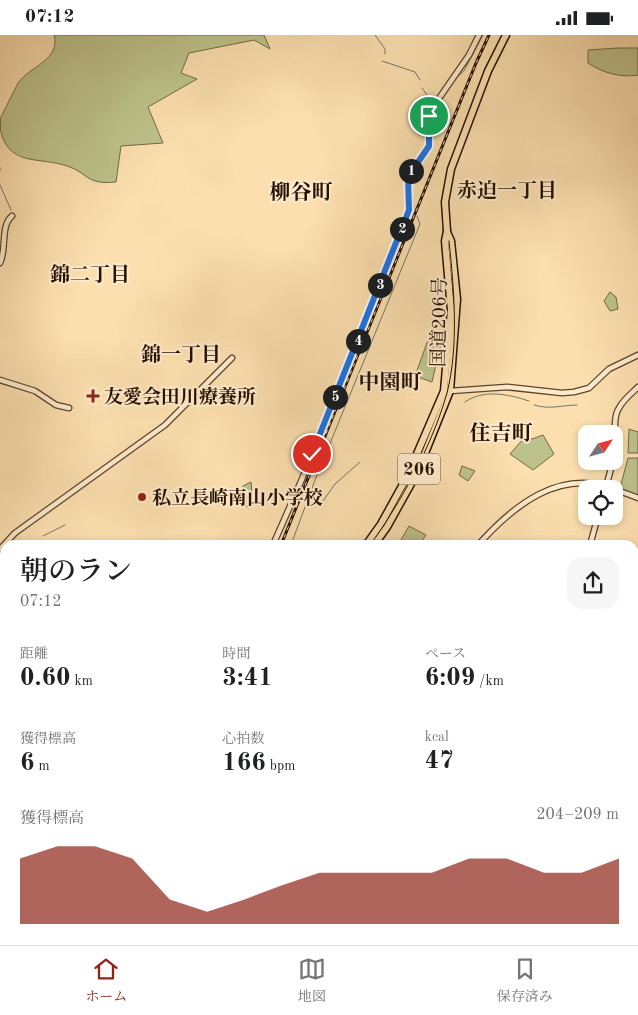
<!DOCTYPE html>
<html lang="ja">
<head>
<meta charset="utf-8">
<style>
  body { margin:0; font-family:"Old Standard TT","Noto Serif JP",serif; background:#f6f6f6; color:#202124; height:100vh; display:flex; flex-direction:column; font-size:19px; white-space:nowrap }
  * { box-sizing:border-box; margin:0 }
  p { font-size:16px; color:#757577 }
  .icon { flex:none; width:28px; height:28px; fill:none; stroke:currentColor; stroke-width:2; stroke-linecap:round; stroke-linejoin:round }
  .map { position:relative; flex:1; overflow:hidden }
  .drawer { position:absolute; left:0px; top:505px; width:639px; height:405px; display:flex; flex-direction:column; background:#fff; border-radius:15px 15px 0 0; box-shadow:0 2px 8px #0003 }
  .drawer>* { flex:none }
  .needle { width:32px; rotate:54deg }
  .fabs { position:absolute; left:578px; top:390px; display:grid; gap:10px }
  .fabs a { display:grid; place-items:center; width:45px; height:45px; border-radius:10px; background:#fff; box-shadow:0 2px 8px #0003; font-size:25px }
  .pin { position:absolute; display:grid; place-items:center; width:42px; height:42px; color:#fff; margin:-21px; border:2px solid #fff; border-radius:50%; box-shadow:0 1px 5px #0007 }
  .km { position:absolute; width:25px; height:25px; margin:-12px; border-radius:50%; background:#222; color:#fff; font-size:14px; line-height:25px; text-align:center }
  .round { display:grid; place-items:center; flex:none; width:52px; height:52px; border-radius:15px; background:#f6f6f6 }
  .summary { display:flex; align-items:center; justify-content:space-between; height:85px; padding:0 20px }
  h1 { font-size:28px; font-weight:600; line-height:38px }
  .stats { display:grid; grid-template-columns:repeat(3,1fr); gap:8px; height:85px; padding:5px 20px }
  .stats div { display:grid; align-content:center }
  .stats b { font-size:25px; font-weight:600 }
  .stats small { font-size:14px; font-weight:400 }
  .stats p { font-size:14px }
  .chart { height:140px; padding:10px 20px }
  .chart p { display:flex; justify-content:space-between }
  .chart svg { width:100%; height:90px; margin-top:5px; fill:#8f2418; opacity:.7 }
  .status { display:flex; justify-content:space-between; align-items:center; height:35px; padding:0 25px; background:#fff; direction:ltr }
  .status svg { height:14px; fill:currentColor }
  .tab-bar { display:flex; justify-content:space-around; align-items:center; height:70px; border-top:1px solid #e0e0e0; background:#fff; font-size:14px; color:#757577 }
  .tab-bar a { display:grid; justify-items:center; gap:2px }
  .tab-bar .selected { color:#8f2418 }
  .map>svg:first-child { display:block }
  .green { fill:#bdc28c; stroke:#726946 }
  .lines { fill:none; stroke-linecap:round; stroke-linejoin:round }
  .stream { stroke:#6f776a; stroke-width:1 }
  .minor-casing { stroke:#5c442c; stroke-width:7 }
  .highway-casing { stroke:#261000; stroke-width:9 }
  .minor { stroke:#fdeacb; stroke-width:4.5 }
  .highway { stroke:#fcdfaf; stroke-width:6 }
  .tram { stroke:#261000; stroke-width:1 }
  .rail-casing { stroke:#261000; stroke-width:3 }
  .rail { stroke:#fdeacb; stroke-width:1; stroke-dasharray:4; stroke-linecap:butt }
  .route-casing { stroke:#fff; stroke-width:10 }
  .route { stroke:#1a73e8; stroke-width:6 }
  .poi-dot { fill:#8f2418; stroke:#fdeacb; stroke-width:2 }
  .labels { text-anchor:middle; stroke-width:4; stroke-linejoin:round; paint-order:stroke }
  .shield { fill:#fdeacb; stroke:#66513d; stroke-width:1 }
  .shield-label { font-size:18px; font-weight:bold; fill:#261000 }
  .street-label { font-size:19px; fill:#261000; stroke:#fdeacb }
  .poi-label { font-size:19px; font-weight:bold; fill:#261000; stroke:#fdeacb; text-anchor:start }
  .neighbourhood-label { font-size:20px; font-weight:bold; fill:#261000; stroke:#fdeacb }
  .quarter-label { font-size:21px; font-weight:bold; fill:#261000; stroke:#fdeacb }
</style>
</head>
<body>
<div class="status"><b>07:12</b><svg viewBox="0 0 49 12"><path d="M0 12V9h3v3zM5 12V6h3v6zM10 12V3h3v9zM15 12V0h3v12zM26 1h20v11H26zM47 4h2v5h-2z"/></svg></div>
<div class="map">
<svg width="638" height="910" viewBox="0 0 638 910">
  <rect width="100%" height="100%" fill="#fcdfaf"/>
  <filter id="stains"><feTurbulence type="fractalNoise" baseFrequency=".004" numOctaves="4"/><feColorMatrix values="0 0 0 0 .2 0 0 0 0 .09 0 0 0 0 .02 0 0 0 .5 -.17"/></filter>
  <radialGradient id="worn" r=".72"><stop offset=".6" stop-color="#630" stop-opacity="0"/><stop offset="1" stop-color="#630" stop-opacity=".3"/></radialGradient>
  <g class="green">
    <path d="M54,0H264L270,14L254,5L189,18L181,38L197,44L148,72L163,108L121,111L116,147C85,150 89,138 67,131C42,122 12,131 2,101C0,96 0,88 1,82C2,80 17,50 18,48C30,31 61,25 54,0Z"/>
    <path d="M618,13H638V40C621,43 603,38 588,28V15Z"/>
    <path d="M610,257L616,262L618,274L610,276L604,266Z"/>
    <path d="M429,302L441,308L432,347L415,341Z"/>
    <path d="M629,394L638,397V418H628Z"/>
    <path d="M543,400L554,419L533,435L510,419L524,403L532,404Z"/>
    <path d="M628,423H638V461L620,453Z"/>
    <path d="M462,431L475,436L468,446L459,440Z"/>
    <path d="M251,447L253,469L248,473L238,463L243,451Z"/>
    <path d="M409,491L426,500L419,510H398Z"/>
    <path d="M638,805V827L634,829V806Z"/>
    <path d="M352,905H395L397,910H342Z"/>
    <path d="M496,905H547L553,910H488Z"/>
  </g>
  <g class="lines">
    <g class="stream">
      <path d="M375,0L385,14V19"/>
      <path d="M382,26L415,37L420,45"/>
      <path d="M422,53L432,67"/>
      <path d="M0,133V136"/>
      <path d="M0,150L11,175"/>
      <path d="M414,174L411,145L432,114L434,74L456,43L464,36L483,0"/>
      <path d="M465,367C483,354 508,359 529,366"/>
      <path d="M534,370C550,375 562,370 577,370"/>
      <path d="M323,466L335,449L360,427"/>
      <path d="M43,501L65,490"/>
      <path d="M291,510L315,445L420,189L417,181"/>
      <path d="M0,545L5,536"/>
      <path d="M0,616V621"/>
      <path d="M0,638V646"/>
      <path d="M0,653L2,662L0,668"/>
      <path d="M0,819L5,815"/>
    </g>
    <g class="minor-casing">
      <g id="minor">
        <path d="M0,228C7,214 0,191 12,181"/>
        <path d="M0,345L35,356L56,370L69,373"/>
        <path d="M450,356L507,352L562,358L574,357L589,353L609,334L638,320"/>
        <path d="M614,425C618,410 611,385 619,373C623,365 632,358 638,352"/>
        <path d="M606,452L613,426"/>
        <path d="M614,454L638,463"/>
        <path d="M375,504L383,510"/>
        <path d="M273,510L313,419L409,175L408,143L429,111L431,75L469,20L479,0"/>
        <path d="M478,510C513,471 559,433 614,454"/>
        <path d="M590,510L598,481"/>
        <path d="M0,514L15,498L165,390L232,323"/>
        <path d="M0,802L5,799"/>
        <path d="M0,879L5,886"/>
        <path d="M18,905L21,910"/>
        <path d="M87,905L90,910"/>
        <path d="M476,905L479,910"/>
        <path d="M632,905L636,910"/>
      </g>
    </g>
    <g class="highway-casing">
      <g id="highway">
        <path d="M366,510L381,489L407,442L444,356L451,275L445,206L447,196L445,167L451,134L488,36L506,0"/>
        <path d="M374,510L387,492L417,438L450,356L457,264L451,206L447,197"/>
        <path d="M0,889L5,886"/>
        <path d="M0,896L5,893"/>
      </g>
    </g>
    <use href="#minor" class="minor"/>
    <use href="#highway" class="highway"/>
    <g class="tram">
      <path d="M370,510C401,468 433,408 447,358C459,311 454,253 449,206"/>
      <path d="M0,894L5,890"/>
    </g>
    <g class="rail-casing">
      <g id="rail">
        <path d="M281,510L476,28L489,0"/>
        <path d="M0,809L5,806"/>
      </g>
    </g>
    <use href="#rail" class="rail"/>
  </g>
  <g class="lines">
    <g class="route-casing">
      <path id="route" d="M312,419L409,175L408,142L429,111V81"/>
    </g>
    <use href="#route" class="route"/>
  </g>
  <g class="poi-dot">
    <path d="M90.5 353.5h5v5h5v5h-5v5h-5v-5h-5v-5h5z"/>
    <circle cx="142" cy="462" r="5"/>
  </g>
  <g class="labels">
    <rect class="shield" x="398" y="418.5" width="42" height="31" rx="4"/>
    <g class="shield-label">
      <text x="419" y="440">206</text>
    </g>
    <g class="street-label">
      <text transform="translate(438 287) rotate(-89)" y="7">国道206号</text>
    </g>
    <g class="poi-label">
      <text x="104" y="368">友愛会田川療養所</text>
      <text x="152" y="469">私立長崎南山小学校</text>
    </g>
    <g class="neighbourhood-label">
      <text x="507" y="162">赤迫一丁目</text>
      <text x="90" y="246">錦二丁目</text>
      <text x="181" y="326">錦一丁目</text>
    </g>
    <g class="quarter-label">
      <text x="301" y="164">柳谷町</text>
      <text x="390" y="354">中園町</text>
      <text x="501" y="405">住吉町</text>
    </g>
  </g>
  <rect width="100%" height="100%" filter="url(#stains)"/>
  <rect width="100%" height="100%" fill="url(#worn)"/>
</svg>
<div class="fabs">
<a><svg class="needle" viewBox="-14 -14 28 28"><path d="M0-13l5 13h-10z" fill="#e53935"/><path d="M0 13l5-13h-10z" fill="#757577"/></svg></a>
<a><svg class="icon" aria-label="locate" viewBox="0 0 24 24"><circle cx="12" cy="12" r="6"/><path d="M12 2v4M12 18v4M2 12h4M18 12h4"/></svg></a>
</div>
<div class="pin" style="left:429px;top:81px;background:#1e9e55"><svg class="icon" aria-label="arrive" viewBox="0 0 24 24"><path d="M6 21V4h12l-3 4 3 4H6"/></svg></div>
<div class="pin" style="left:312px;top:419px;background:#d93025"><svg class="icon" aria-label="check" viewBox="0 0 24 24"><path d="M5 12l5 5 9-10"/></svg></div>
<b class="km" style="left:411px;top:136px">1</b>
<b class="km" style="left:402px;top:194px">2</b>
<b class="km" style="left:380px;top:250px">3</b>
<b class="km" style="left:358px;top:306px">4</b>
<b class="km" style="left:335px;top:362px">5</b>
<section class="drawer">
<div class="summary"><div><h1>朝のラン</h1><p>07:12</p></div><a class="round"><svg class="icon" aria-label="share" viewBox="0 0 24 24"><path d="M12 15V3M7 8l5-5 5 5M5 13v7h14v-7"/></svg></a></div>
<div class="stats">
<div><p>距離</p><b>0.60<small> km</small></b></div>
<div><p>時間</p><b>3:41</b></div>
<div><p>ペース</p><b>6:09<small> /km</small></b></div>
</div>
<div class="stats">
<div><p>獲得標高</p><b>6<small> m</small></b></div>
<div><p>心拍数</p><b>166<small> bpm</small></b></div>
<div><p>kcal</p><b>47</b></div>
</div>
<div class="chart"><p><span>獲得標高</span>204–209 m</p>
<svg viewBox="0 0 160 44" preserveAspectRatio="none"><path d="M0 44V12L10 6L20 6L30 12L40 32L50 38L60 32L70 25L80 19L90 19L100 19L110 19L120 12L130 12L140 19L150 19L160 12V44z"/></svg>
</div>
</section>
</div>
<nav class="tab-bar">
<a class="selected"><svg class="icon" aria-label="home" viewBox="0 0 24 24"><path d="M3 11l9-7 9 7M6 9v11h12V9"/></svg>ホーム</a>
<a><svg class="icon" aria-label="map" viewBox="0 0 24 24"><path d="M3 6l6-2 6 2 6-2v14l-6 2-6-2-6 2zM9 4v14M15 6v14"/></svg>地図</a>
<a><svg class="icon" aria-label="saved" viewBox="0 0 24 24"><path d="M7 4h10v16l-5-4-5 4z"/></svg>保存済み</a>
</nav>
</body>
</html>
